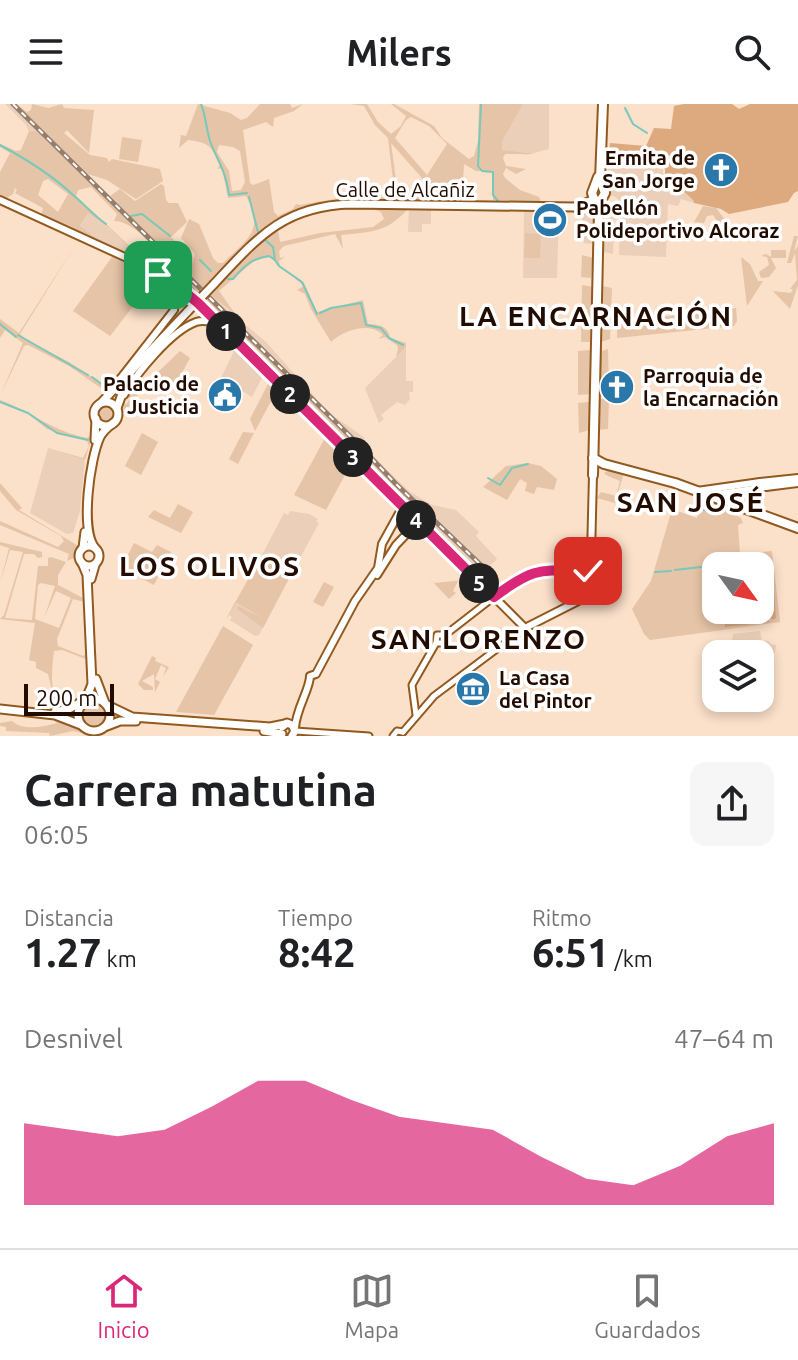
<!DOCTYPE html>
<html lang="es">
<head>
<meta charset="utf-8">
<style>
  body { margin:0; font-family:Ubuntu,sans-serif; background:#f6f6f6; color:#202124; height:100vh; display:flex; flex-direction:column; font-size:30px; white-space:nowrap }
  * { box-sizing:border-box; margin:0 }
  p { font-size:26px; color:#757577 }
  .icon { flex:none; width:44px; height:44px; fill:none; stroke:currentColor; stroke-width:2; stroke-linecap:round; stroke-linejoin:round }
  .map { position:relative; height:632px; overflow:hidden }
  .details { display:flex; flex-direction:column; background:#fff; flex:1 }
  .details>* { flex:none }
  .needle { width:52px; rotate:123deg }
  .tools { position:absolute; left:702px; top:448px; display:grid; gap:16px }
  .tools a { display:grid; place-items:center; width:72px; height:72px; border-radius:16px; background:#fff; box-shadow:0 4px 12px #0003; font-size:40px }
  .scale { position:absolute; left:24px; bottom:20px; width:90px; box-sizing:border-box; padding-left:8px; border:4px solid #220c00; border-top:0; font-size:22px; line-height:28px; white-space:nowrap; color:#220c00; -webkit-text-stroke:6px #fff; paint-order:stroke }
  .pin { position:absolute; display:grid; place-items:center; width:68px; height:68px; color:#fff; margin:-34px; border-radius:16px; box-shadow:0 4px 12px #0006 }
  .km { position:absolute; width:40px; height:40px; margin:-20px; border-radius:50%; background:#222; color:#fff; font-size:22px; line-height:40px; text-align:center }
  .round { display:grid; place-items:center; flex:none; width:84px; height:84px; border-radius:16px; background:#f6f6f6 }
  .summary { display:flex; align-items:center; justify-content:space-between; height:136px; padding:0 24px }
  h1 { font-size:44px; font-weight:700; line-height:60px }
  .metrics { display:grid; grid-template-columns:repeat(3,1fr); gap:12px; height:136px; padding:8px 24px }
  .metrics div { display:grid; align-content:center }
  .metrics b { font-size:40px; font-weight:700 }
  .metrics small { font-size:22px; font-weight:400 }
  .metrics p { font-size:22px }
  .chart { height:224px; padding:16px 24px }
  .chart p { display:flex; justify-content:space-between }
  .chart svg { width:100%; height:144px; margin-top:8px; fill:#db2777; opacity:.7 }
  header { display:flex; justify-content:space-between; align-items:center; height:104px; padding:0 24px; background:#fff; font-size:36px; font-weight:700 }
  .tab-bar { display:flex; justify-content:space-around; align-items:center; height:112px; border-top:2px solid #e0e0e0; background:#fff; font-size:22px; color:#757577 }
  .tab-bar a { display:grid; justify-items:center; gap:4px }
  .tab-bar .active { color:#db2777 }
  .map>svg:first-child { display:block }
  .built { fill:#eccfb8 }
  .green { fill:#e6c4a7; fill-rule:evenodd }
  .forest { fill:#ddaa7f; fill-rule:evenodd }
  .lines { fill:none; stroke-linecap:round; stroke-linejoin:round }
  .stream { stroke:#78c9ba; stroke-width:2 }
  .tertiary-casing { stroke:#92591f; stroke-width:9 }
  .secondary-casing { stroke:#92591f; stroke-width:10 }
  .primary-casing { stroke:#92591f; stroke-width:11 }
  .trunk-casing { stroke:#92591f; stroke-width:12 }
  .tertiary { stroke:#fff; stroke-width:5 }
  .secondary { stroke:#fff; stroke-width:6 }
  .primary { stroke:#fff; stroke-width:7 }
  .trunk { stroke:#fff; stroke-width:8 }
  .rail-casing { stroke:#967e6c; stroke-width:5 }
  .rail { stroke:#fff; stroke-width:2; stroke-dasharray:6; stroke-linecap:butt }
  .primary-bridge-casing { stroke:#92591f; stroke-width:11; stroke-linecap:butt }
  .primary-bridge { stroke:#fff; stroke-width:7 }
  .route-casing { stroke:#fff; stroke-width:16 }
  .route { stroke:#db2777; stroke-width:10 }
  .labels { text-anchor:middle; stroke-width:7; stroke-linejoin:round; paint-order:stroke }
  .poi-label { font-size:20px; font-weight:bold; fill:#220c00; stroke:#fff; text-anchor:start }
  .street-label { font-size:20px; fill:#220c00; stroke:#fff }
  .district-label { font-size:28px; font-weight:bold; letter-spacing:2px; fill:#220c00; stroke:#fff }
</style>
</head>
<body>
<header><svg class="icon" aria-label="menu" viewBox="0 0 24 24"><path d="M4 6h16M4 12h16M4 18h16"/></svg>Milers<svg class="icon" aria-label="search" viewBox="0 0 24 24"><circle cx="10" cy="10" r="6"/><path d="M15 15l6 6"/></svg></header>
<div class="map">
<svg width="798" height="632" viewBox="0 0 798 632">
  <rect width="100%" height="100%" fill="#fbe0ca"/>
  <g class="built">
    <path d="M5,0H16L169,151L179,141L193,153V158L187,165L173,153L204,185L201,188L59,48L32,27Z"/>
    <path d="M523,0H549V45L526,51L502,46V38Z"/>
    <path d="M646,49L663,65V75H670L693,96L694,99L681,95L678,102L668,100L666,153L619,151L620,97L614,92L607,91L608,56L615,55L618,50Z"/>
    <path d="M594,100V140L584,139L581,107Z"/>
    <path d="M409,104L431,105V120H422V128H408Z"/>
    <path d="M603,105H615L613,150L601,147Z"/>
    <path d="M524,106L559,107L557,174H523Z"/>
    <path d="M88,109L117,131L139,152L137,155L102,139L80,123Z"/>
    <path d="M209,190L266,238L328,308L365,334L361,341L409,387L432,401L456,406L479,428L476,432L497,455L483,468L471,459L355,339L206,193Z"/>
    <path d="M406,243V277H413V288H409L410,295L405,301L397,298L381,311L384,315L379,319L365,284Z"/>
    <path d="M235,245L263,272L252,293L221,274Z"/>
    <path d="M48,344L85,356L80,407L73,429L67,430L30,409Z"/>
    <path d="M290,407L309,410L318,415L316,417L319,419L293,467L262,451L284,409L288,411Z"/>
    <path d="M235,499L267,516L259,531L255,532L230,516L232,513L229,511Z"/>
    <path d="M760,527L762,537H769L770,540L776,541L775,549H769L768,554L772,556L769,574L762,576L760,550L730,549L733,530Z"/>
  </g>
  <g class="green">
    <path d="M16,0L27,8L31,6L32,0L48,4L62,0L64,4L94,6L89,49L67,26L64,29L90,51L107,54L109,58L112,55L160,65L163,77L136,95L107,76L88,70Z"/>
    <path d="M198,0L230,9L241,16L247,14L260,0H290L292,4L303,0L294,7L274,14L273,23L266,18L243,26L250,79L253,81L269,75L274,108L278,112L293,105L296,100L300,101L357,91L392,94L395,92L388,34L375,21L364,2L350,0H367L378,18L391,30L401,22L406,12L391,0H394L434,22L442,34L469,55L474,52L478,37L479,0H523L502,38V46L535,50H505L503,54L506,62L526,65L516,70L506,64L503,70L505,74L520,86L539,93L541,98L493,96L494,67H476L464,60L462,95H448L442,98L337,97L304,103L278,116L260,128L204,185L110,92L120,85L135,97L161,80L164,82L166,96L169,99H178L187,118L171,133L179,141L171,151L187,165L193,158L195,150L181,134L189,115L199,120L213,154L218,159H223C246,136 266,127 246,92L228,94L222,64L217,65L220,61C210,41 210,39 188,36L179,44L181,31L186,32ZM411,13L429,22L447,40L427,71L395,34L406,16ZM391,39L429,82L416,94L402,95L398,91ZM219,41L233,43L240,47L245,78L241,86L232,87L229,67L217,48Z"/>
    <path d="M26,21L31,27H36L59,48L201,188L198,191L167,170V159C152,143 136,118 114,117L117,110L91,83L78,86L76,92L152,163L41,112L43,104L15,89L17,86L15,84L13,90L5,95L0,93V68L10,49L0,43V40L16,47L21,46L29,27ZM48,75L68,90L58,108L38,91L43,77ZM88,109L110,125L139,152L137,155L102,139L80,122Z"/>
    <path d="M122,33L142,36L138,58L119,55Z"/>
    <path d="M703,102L716,104L726,117V122L721,123L713,111L707,112L704,119L694,118Z"/>
    <path d="M332,103H407V106C386,129 370,128 341,131L343,145L335,130L284,142L279,147L280,154L285,153L279,157L280,162L304,179L317,208L363,196L368,220C377,220 389,222 390,234L406,239V243L396,253L398,245L397,241L385,233L378,235L383,231C370,217 343,226 331,238L311,205L305,190L297,186L304,182L269,153L254,157L219,187L236,211L209,190C221,177 264,138 268,129C288,115 307,108 332,103ZM328,106H375L381,108L384,115L373,123L320,129L280,138L278,127C287,113 312,108 328,106Z"/>
    <path d="M525,129L541,130L540,154H524Z"/>
    <path d="M794,132H798L794,147L798,142V181L790,205L773,187L791,189L793,185H790L797,176L795,149L791,159H787Z"/>
    <path d="M76,140L20,230L25,235L69,258L110,285L93,305L94,326L85,356L48,344L83,354L89,342L87,337L47,325L27,309L0,298V296C32,308 52,327 87,334L91,331L92,303L104,291V286L69,262L28,241L24,242L0,292L23,239L5,226L0,234V215L19,229Z"/>
    <path d="M771,146H786V154H771L776,164L769,173L761,174L759,168L769,161L767,153L761,152L766,150L771,153Z"/>
    <path d="M582,151L593,154L591,174L581,173Z"/>
    <path d="M112,153L160,176L140,198L135,194L132,195L134,201L110,232L73,207Z"/>
    <path d="M741,153L750,160L758,177H763L747,202Z"/>
    <path d="M582,181L593,183L590,238H581Z"/>
    <path d="M602,182L612,184L610,235L601,238L599,236Z"/>
    <path d="M206,193L355,339L462,450L460,453L250,247L203,197Z"/>
    <path d="M736,204L737,217L734,222L617,234V218Z"/>
    <path d="M608,245L609,286L599,289V248Z"/>
    <path d="M590,246V290L578,291V247Z"/>
    <path d="M180,247L190,254L176,280L156,270Z"/>
    <path d="M140,273L148,276L137,287L140,286L132,304L123,306L124,296L126,301L131,293L127,295Z"/>
    <path d="M269,278L277,286L255,327L250,315Z"/>
    <path d="M598,295H609L608,325L597,326Z"/>
    <path d="M589,298L590,326L579,329L578,299Z"/>
    <circle cx="107" cy="309" r="10"/>
    <path d="M243,328L254,329L238,360L229,355Z"/>
    <path d="M142,329L158,338L141,371L125,362Z"/>
    <path d="M325,334L351,360L326,406L294,391Z"/>
    <path d="M528,359L541,362L557,375L554,386L537,383L534,390L525,387L527,379L520,375L507,396L483,383L506,362Z"/>
    <path d="M610,365L624,369L615,399L597,394L601,388L616,392L620,377L606,371L604,369Z"/>
    <path d="M0,379L22,404L19,406L80,443L76,453L67,457L69,450L0,421V417L58,443L64,437L61,432L16,406L0,387Z"/>
    <path d="M705,395L739,407L737,412L741,414L743,419L738,421L740,450L772,447L780,518L650,536L644,530L632,505L651,477L672,405L697,414ZM716,462H760V506H716Z"/>
    <path d="M178,400L193,408L181,429L148,413L154,406L170,414Z"/>
    <path d="M0,438L42,448V453L38,454L34,450H24L5,514L32,516L38,462H48V454L51,453L66,458L58,471V481L85,495V498L73,495L57,535L58,542L83,552L86,550V555L62,546L54,547C52,565 49,588 60,603H51L54,595L48,570L36,564V558L29,556L35,519L0,515L4,511L23,448L10,446L0,479L9,444L0,441ZM41,479L55,482L44,514L56,487L71,494L59,524L35,515L38,481Z"/>
    <path d="M134,439L152,448L157,441L171,448L154,481L121,464Z"/>
    <path d="M261,452L292,469L263,524L237,505L238,502L266,516L236,499L227,514V513Z"/>
    <path d="M412,456L434,479L465,476L458,477L453,487L456,489L449,495Z"/>
    <path d="M324,478L334,483L323,503L313,498Z"/>
    <path d="M223,522L253,541L214,611L176,608Z"/>
    <path d="M152,552L156,554L155,557L169,563L163,573L166,564L161,561L155,575L160,578L155,588L154,570L142,577L153,583V586H144L138,580Z"/>
    <circle cx="94" cy="611" r="14"/>
    <path d="M49,612L72,618L91,631L73,627L50,632L49,629L6,627V623L0,622V619L12,617C23,627 43,623 57,619Z"/>
  </g>
  <g class="forest">
    <path d="M684,0H732L739,5L750,0H798V87L794,89L788,98L729,110L721,105L694,99L693,96L665,70V65L648,48L618,50L614,55L608,56L610,39L646,42L654,24L671,25L674,2ZM718,53L721,60L736,67V75L726,74L712,66L710,57Z"/>
    <path d="M774,489L776,514L773,516L760,505V492Z"/>
    <path d="M723,506H740V510L746,508L740,514H734V516L749,515L754,506L770,518L725,523Z"/>
  </g>
  <g class="lines">
    <g class="stream">
      <path d="M201,0C206,12 206,24 210,37C218,58 226,67 229,91L247,89"/>
      <path d="M481,0L478,62L482,67L493,68V91L498,97"/>
      <path d="M625,4L633,20L647,29"/>
      <path d="M0,41C26,55 52,71 73,91C85,101 93,111 106,120"/>
      <path d="M249,93L258,128"/>
      <path d="M131,112L142,110L170,132"/>
      <path d="M264,135L273,143L275,156L279,162L302,178L317,210"/>
      <path d="M200,156L211,167"/>
      <path d="M228,175H233C243,163 252,154 269,152L274,155"/>
      <path d="M320,209L331,204L361,199L366,221L381,224L389,234L403,241"/>
      <path d="M0,220L16,233"/>
      <path d="M18,231L88,271"/>
      <path d="M92,273L107,284"/>
      <path d="M0,298L28,309L57,329L88,336"/>
      <path d="M488,374L500,381L512,364L528,360"/>
      <path d="M701,405L711,408"/>
      <path d="M715,462L730,460"/>
      <path d="M675,466L709,462"/>
      <path d="M655,468L671,467"/>
      <path d="M760,473L773,482"/>
    </g>
    <g class="tertiary-casing">
      <g id="tertiary">
        <path d="M445,531V539H436L437,531H445L494,493"/>
        <path d="M416,611L412,581L436,539"/>
        <path d="M295,627L369,632"/>
        <path d="M403,628L434,592L525,524"/>
        <path d="M393,632L397,627L403,628"/>
      </g>
    </g>
    <g class="secondary-casing">
      <g id="secondary">
        <path d="M0,96L164,171L190,188L525,524L590,491L593,371"/>
        <path d="M120,275L174,206L175,190L164,174"/>
        <path d="M124,291C137,269 171,227 196,218C205,215 213,218 221,222"/>
        <path d="M766,383H761L760,378L798,374"/>
        <path d="M766,383L798,379"/>
        <path d="M697,387L760,378"/>
        <path d="M711,391L761,384"/>
        <path d="M377,471L396,441L418,418"/>
        <path d="M494,493C535,462 541,466 591,467"/>
        <path d="M295,624C296,605 310,585 310,572L316,570L355,497L378,464L382,440L403,402"/>
      </g>
    </g>
    <g class="primary-casing">
      <g id="primary">
        <path d="M214,180C257,134 283,102 351,100L575,103L595,95"/>
        <path d="M102,298L188,207"/>
        <circle cx="106" cy="310" r="12"/>
        <path d="M117,304L126,279"/>
        <path d="M95,336L96,315"/>
        <circle cx="89" cy="452" r="10"/>
        <path d="M83,444L85,428"/>
        <path d="M95,444C80,426 90,354 100,333C103,327 108,323 113,319"/>
        <path d="M82,459L87,471L92,580L84,600"/>
        <path d="M91,475L95,461"/>
        <path d="M96,575L105,599"/>
        <circle cx="94" cy="611" r="16"/>
        <path d="M107,601L132,613L270,623L285,620"/>
        <path d="M0,605L55,611L81,621"/>
        <path d="M55,608L69,605L81,598"/>
        <path d="M107,622L120,617H136"/>
        <path d="M282,623L287,619L292,621L295,627L292,632"/>
        <path d="M264,627L282,630"/>
      </g>
    </g>
    <g class="trunk-casing">
      <g id="trunk">
        <path d="M597,104L592,89L598,73"/>
        <path d="M593,354L604,360L675,379L798,424"/>
        <path d="M593,371L599,107L600,98L605,89L600,76L603,0"/>
      </g>
    </g>
    <use href="#tertiary" class="tertiary"/>
    <use href="#secondary" class="secondary"/>
    <use href="#primary" class="primary"/>
    <use href="#trunk" class="trunk"/>
    <g class="rail-casing">
      <path id="rail" d="M13,0L357,339L396,380L482,462"/>
    </g>
    <use href="#rail" class="rail"/>
    <g class="primary-bridge-casing">
      <path id="primary-bridge" d="M188,207L214,180"/>
    </g>
    <use href="#primary-bridge" class="primary-bridge"/>
  </g>
  <g class="lines">
    <g class="route-casing">
      <path id="route" d="M158,171L180,184L198,199L494,493C534,463 538,466 588,467"/>
    </g>
    <use href="#route" class="route"/>
  </g>
  <defs>
    <g id="church-disc" transform="scale(1.8)"><circle r="9.5" fill="#2a78aa" stroke="#fff"/><path d="M-1.2-6h2.4v3.5h3.3v2.4h-3.3V6h-2.4V-.1h-3.3v-2.4h3.3Z" fill="#fff"/></g>
    <g id="stadium-disc" transform="scale(1.8)"><circle r="9.5" fill="#2a78aa" stroke="#fff"/><path d="M0-5a6.5 5 0 1 0 0 10a6.5 5 0 1 0 0-10ZM-3.5-1.8h7v3.6h-7Z" fill="#fff"/></g>
    <g id="civic-disc" transform="scale(1.8)"><circle r="9.5" fill="#2a78aa" stroke="#fff"/><path d="M-.6-6.5H3V-4.5H.6V-3L4-1V1h2V6H-6V1h2V-1L-.6-3ZM-1.2 2.5V6h2.4V2.5Z" fill="#fff"/></g>
    <g id="museum-disc" transform="scale(1.8)"><circle r="9.5" fill="#2a78aa" stroke="#fff"/><path d="M0-6L6-3V-2H-6V-3ZM-5-1h2V3h-2ZM-1-1h2V3h-2ZM3-1h2V3H3ZM-6 4H6V6H-6Z" fill="#fff"/></g>
  </defs>
  <g fill-rule="evenodd">
    <use href="#church-disc" x="721" y="66"/>
    <use href="#stadium-disc" x="550" y="116"/>
    <use href="#church-disc" x="617" y="283"/>
    <use href="#civic-disc" x="225" y="291"/>
    <use href="#museum-disc" x="473" y="585"/>
  </g>
  <g class="labels">
    <g class="poi-label">
      <text x="695" y="61" text-anchor="end">Ermita de<tspan x="695" dy="23">San Jorge</tspan></text>
      <text x="576" y="111">Pabellón<tspan x="576" dy="23">Polideportivo Alcoraz</tspan></text>
      <text x="643" y="279">Parroquia de<tspan x="643" dy="23">la Encarnación</tspan></text>
      <text x="199" y="287" text-anchor="end">Palacio de<tspan x="199" dy="23">Justicia</tspan></text>
      <text x="499" y="581">La Casa<tspan x="499" dy="23">del Pintor</tspan></text>
    </g>
    <g class="street-label">
      <text x="405" y="93">Calle de Alcañiz</text>
    </g>
    <g class="district-label">
      <text x="596" y="222">LA ENCARNACIÓN</text>
      <text x="691" y="408">SAN JOSÉ</text>
      <text x="210" y="472">LOS OLIVOS</text>
      <text x="479" y="545">SAN LORENZO</text>
    </g>
  </g>
</svg>
<div class="tools">
<a><svg class="needle" viewBox="-14 -14 28 28"><path d="M0-13l5 13h-10z" fill="#e53935"/><path d="M0 13l5-13h-10z" fill="#757577"/></svg></a>
<a><svg class="icon" aria-label="layers" viewBox="0 0 24 24"><path d="M12 4l9 5-9 5-9-5zM3 14l9 5 9-5"/></svg></a>
</div>
<div class="scale">200 m</div>
<div class="pin" style="left:158px;top:171px;background:#1e9e55"><svg class="icon" aria-label="arrive" viewBox="0 0 24 24"><path d="M6 21V4h12l-3 4 3 4H6"/></svg></div>
<div class="pin" style="left:588px;top:467px;background:#d93025"><svg class="icon" aria-label="check" viewBox="0 0 24 24"><path d="M5 12l5 5 9-10"/></svg></div>
<b class="km" style="left:226px;top:227px">1</b>
<b class="km" style="left:290px;top:290px">2</b>
<b class="km" style="left:353px;top:353px">3</b>
<b class="km" style="left:416px;top:416px">4</b>
<b class="km" style="left:479px;top:479px">5</b>
</div>
<section class="details">
<div class="summary"><div><h1>Carrera matutina</h1><p>06:05</p></div><a class="round"><svg class="icon" aria-label="share" viewBox="0 0 24 24"><path d="M12 15V3M7 8l5-5 5 5M5 13v7h14v-7"/></svg></a></div>
<div class="metrics">
<div><p>Distancia</p><b>1.27<small> km</small></b></div>
<div><p>Tiempo</p><b>8:42</b></div>
<div><p>Ritmo</p><b>6:51<small> /km</small></b></div>
</div>
<div class="chart"><p><span>Desnivel</span>47–64 m</p>
<svg viewBox="0 0 160 44" preserveAspectRatio="none"><path d="M0 44V19L10 21L20 23L30 21L40 14L50 6L60 6L70 12L80 17L90 19L100 21L110 29L120 36L130 38L140 32L150 23L160 19V44z"/></svg>
</div>
</section>
<nav class="tab-bar">
<a class="active"><svg class="icon" aria-label="home" viewBox="0 0 24 24"><path d="M3 11l9-7 9 7M6 9v11h12V9"/></svg>Inicio</a>
<a><svg class="icon" aria-label="map" viewBox="0 0 24 24"><path d="M3 6l6-2 6 2 6-2v14l-6 2-6-2-6 2zM9 4v14M15 6v14"/></svg>Mapa</a>
<a><svg class="icon" aria-label="saved" viewBox="0 0 24 24"><path d="M7 4h10v16l-5-4-5 4z"/></svg>Guardados</a>
</nav>
</body>
</html>
